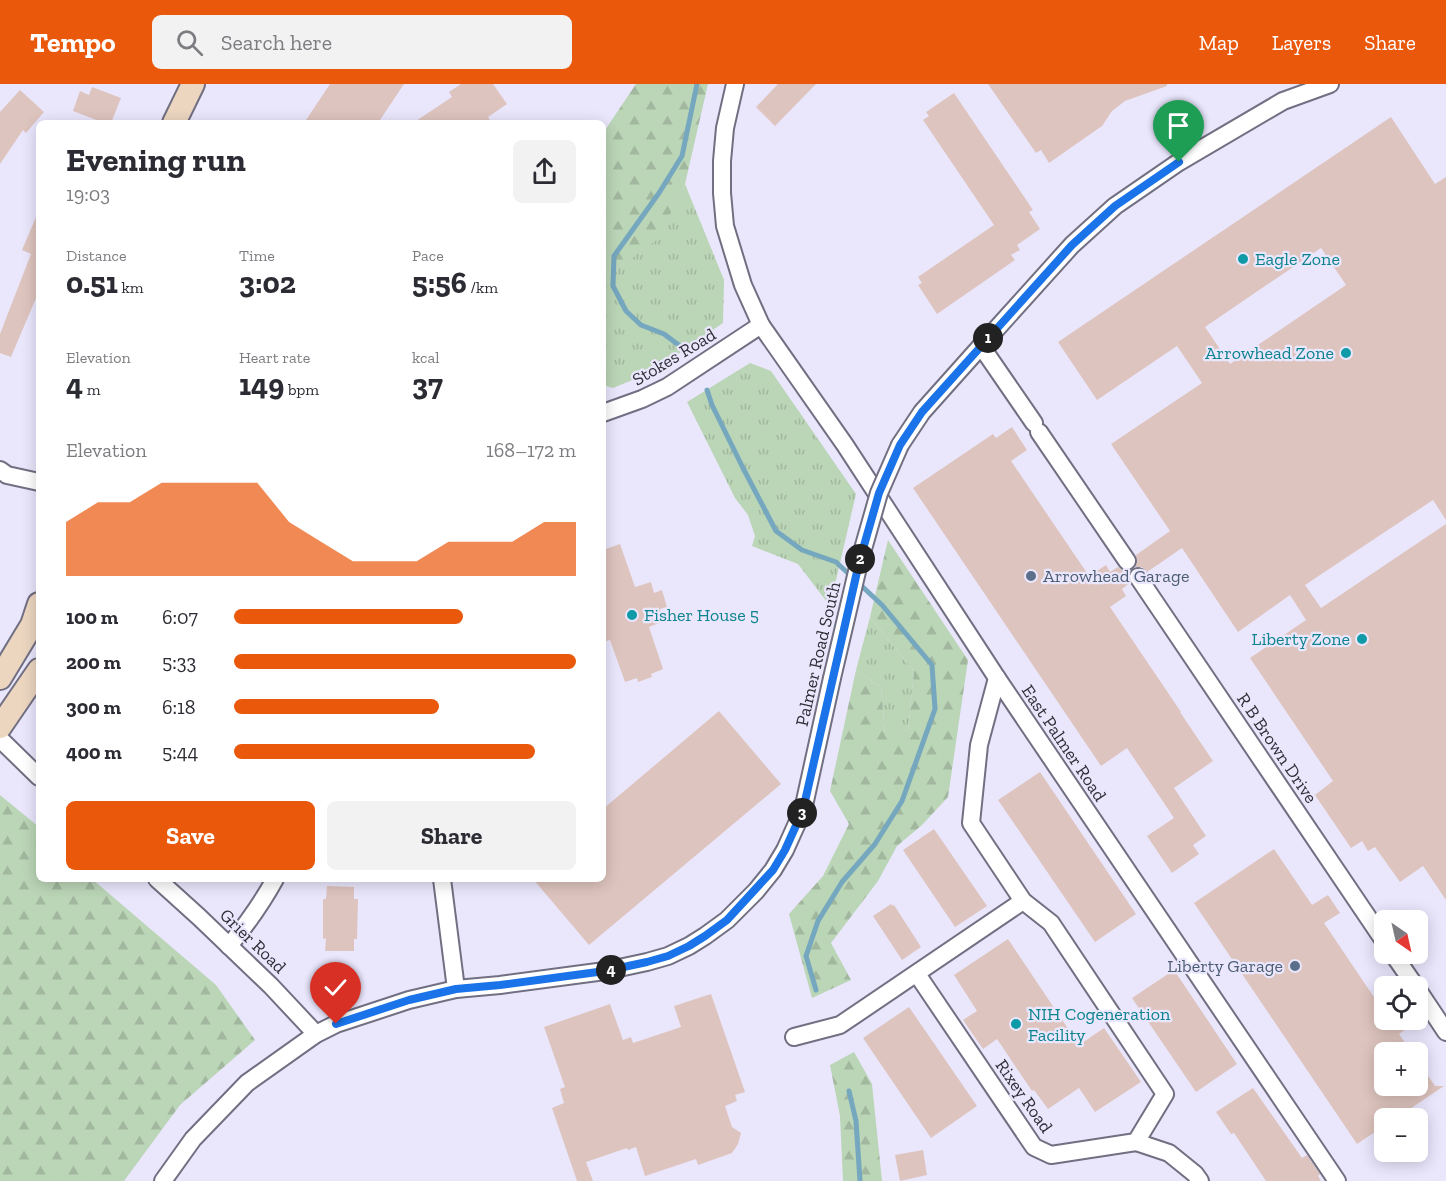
<!DOCTYPE html>
<html lang="en">
<head>
<meta charset="utf-8">
<style>
  body { margin:0; font-family:"Zilla Slab",serif; background:#f2f2f3; color:#2b2b33; height:100vh; display:flex; flex-direction:column; font-size:22px; white-space:nowrap }
  * { box-sizing:border-box; margin:0 }
  p { font-size:20px; color:#7c7c81 }
  .icon { flex:none; width:33px; height:33px; fill:none; stroke:currentColor; stroke-width:2; stroke-linecap:round; stroke-linejoin:round }
  .map { position:relative; flex:1; overflow:hidden }
  .details { position:absolute; left:36px; top:36px; width:570px; height:762px; display:flex; flex-direction:column; background:#fff; border-radius:9px; box-shadow:0 3px 15px #0003 }
  .details>* { flex:none }
  .needle { width:39px; rotate:146deg }
  .controls { position:absolute; left:1374px; top:826px; display:grid; gap:12px }
  .controls a { display:grid; place-items:center; width:54px; height:54px; border-radius:9px; background:#fff; box-shadow:0 3px 15px #0003; font-size:30px }
  .pin { position:absolute; display:grid; place-items:center; width:51px; height:51px; color:#fff; margin:-62px -26px; border-radius:50% 50% 50% 0; rotate:-45deg; box-shadow:0 0 6px #0007 }
  .pin .icon { rotate:45deg }
  .km { position:absolute; width:30px; height:30px; margin:-15px; border-radius:50%; background:#222; color:#fff; font-size:16px; line-height:30px; text-align:center }
  .round { display:grid; place-items:center; flex:none; width:63px; height:63px; border-radius:9px; background:#f2f2f3 }
  .overview { display:flex; align-items:center; justify-content:space-between; height:102px; padding:0 30px }
  h1 { font-size:33px; font-weight:700; line-height:45px }
  .metrics { display:grid; grid-template-columns:repeat(3,1fr); gap:9px; height:102px; padding:6px 30px }
  .metrics div { display:grid; align-content:center }
  .metrics b { font-size:30px; font-weight:700 }
  .metrics small { font-size:16px; font-weight:400 }
  .metrics p { font-size:16px }
  .chart { height:168px; padding:12px 30px }
  .chart p { display:flex; justify-content:space-between }
  .chart svg { width:100%; height:108px; margin-top:6px; fill:#ea580c; opacity:.7 }
  .button { display:flex; gap:12px; margin-top:auto; padding:12px 30px }
  .button a { flex:1; height:69px; border-radius:9px; background:#ea580c; color:#fff; font-size:24px; font-weight:700; line-height:69px; text-align:center }
  .button a+a { background:#f2f2f3; color:#2b2b33 }
  ul { padding:0 30px; list-style:none; font-size:20px }
  li { display:grid; grid-template-columns:96px 72px 1fr; align-items:center; height:45px }
  li i { height:15px; border-radius:8px; background:#ea580c }
  header { display:flex; align-items:center; gap:36px; box-sizing:border-box; height:84px; padding:0 30px; background:#ea580c; color:#fff }
  header strong { font-size:28px }
  nav { display:flex; gap:33px; margin-inline-start:auto; font-size:21px }
  .search { width:420px; height:54px; background:#f2f2f3; display:flex; align-items:center; gap:15px; box-sizing:border-box; padding:0 21px; border-radius:9px; color:#7c7c81; font-size:22px }
  .map>svg:first-child { display:block }
  .grass { fill:url(#grass-tufts) }
  .forest { fill:url(#forest-firs) }
  .lines { fill:none; stroke-linecap:round; stroke-linejoin:round }
  .stream { stroke:#75a7bf; stroke-width:5 }
  .building { fill:#dec4be; fill-rule:evenodd }
  .minor-casing { stroke:#716f82; stroke-width:20 }
  .secondary-casing { stroke:#716f82; stroke-width:26 }
  .minor { stroke:#fff; stroke-width:16 }
  .secondary { stroke:#ecd6c0; stroke-width:22 }
  .minor-bridge-casing { stroke:#716f82; stroke-width:20; stroke-linecap:butt }
  .minor-bridge { stroke:#fff; stroke-width:16 }
  .route-casing { stroke:#fff; stroke-width:12 }
  .route { stroke:#1a73e8; stroke-width:8 }
  .culture-dot { fill:#0f9aa8; stroke:#eae7fd; stroke-width:2 }
  .service-dot { fill:#5c6f8a; stroke:#eae7fd; stroke-width:2 }
  .labels { text-anchor:middle; stroke-width:4.5; stroke-linejoin:round; paint-order:stroke }
  .culture-label { font-size:18px; fill:#0d838f; stroke:#eae7fd; text-anchor:start }
  .street-label { font-size:18px; fill:#2f2d36; stroke:#eae7fd }
  .service-label { font-size:18px; fill:#4e5e75; stroke:#eae7fd; text-anchor:start }
</style>
</head>
<body>
<header>
<strong>Tempo</strong>
<div class="search"><svg class="icon" aria-label="search" viewBox="0 0 24 24"><circle cx="10" cy="10" r="6"/><path d="M15 15l6 6"/></svg>Search here</div>
<nav><a>Map</a><a>Layers</a><a>Share</a></nav>
</header>
<div class="map">
<svg width="1446" height="1097" viewBox="0 0 1446 1097">
  <defs>
    <pattern id="grass-tufts" width="24" height="20" patternUnits="userSpaceOnUse" patternTransform="scale(1.5)"><rect width="24" height="20" fill="#bbd5b7"/><path d="M3 7l-1-3M5 7V3M7 7l1-3M15 17l-1-3M17 17v-4M19 17l1-3" fill="none" stroke="#a1b79e"/></pattern>
    <pattern id="forest-firs" width="22" height="20" patternUnits="userSpaceOnUse" patternTransform="scale(1.5)"><rect width="22" height="20" fill="#bbd5b7"/><path d="M5 1l3.5 6h-7zM16 11l3.5 6h-7z" fill="#a1b79e"/></pattern>
  </defs>
  <rect width="100%" height="100%" fill="#eae7fd"/>
  <g class="grass">
    <path d="M685,100L724,196L723,239L652,288L613,304L603,301V195L657,155Z"/>
    <path d="M750,279L771,287L856,410L830,522L798,480L752,462L755,452L748,431L735,414L687,318Z"/>
    <path d="M870,533L914,587L908,646L885,650L881,603L856,586Z"/>
  </g>
  <g class="forest">
    <path d="M636,0H708L685,100L658,155L603,195V92L605,86L603,80V49Z"/>
    <path d="M888,456L968,576L948,713L922,741L897,762L878,797L831,859L851,896L812,914L789,830L823,792L849,740L830,707L856,586L881,603L885,649L908,646L914,587L870,533Z"/>
    <path d="M0,711L39,743V795H92L216,901L255,956L180,1021L124,1097H0Z"/>
    <path d="M854,968L872,1000L882,1097H843L840,1032L830,981Z"/>
  </g>
  <g class="lines">
    <g class="stream">
      <path d="M684,265L664,250L641,241L626,227L613,202L614,172L659,109L682,72L697,0"/>
      <path d="M707,306L712,321L743,384L776,447L802,466L836,478L882,521L932,581L935,625L902,717L875,760L842,798L818,837L806,872L816,906"/>
      <path d="M849,1007L856,1037L860,1097"/>
    </g>
  </g>
  <g class="building">
    <path d="M330,0H404L378,39H304Z"/>
    <path d="M461,0H493L507,20L488,33L492,39H413L452,13L449,8Z"/>
    <path d="M778,0H816L775,42L756,23Z"/>
    <path d="M988,0H1167V2L1125,17L1112,27L1102,42L1049,79L1041,66L1036,69Z"/>
    <path d="M92,3L121,14L111,39H104L73,27L80,7L89,11Z"/>
    <path d="M20,6L44,28L26,49L23,46L0,80V28Z"/>
    <path d="M954,9L1033,126L1029,128L1040,145L1017,161L1020,166L1011,171L1015,176L937,230L918,201L922,199L918,193L994,141L923,36L929,32L926,28Z"/>
    <path d="M1391,33L1435,100L1446,93V436L1433,416L1305,501L1321,524L1446,440V816L1423,782L1400,798L1375,763L1368,767L1362,757L1351,764L1315,711L1333,697L1250,574L1306,536L1290,511L1238,548L1182,464L1147,488L1142,483H1135L1137,477L1136,471L1170,447L1111,360L1202,299L1177,262L1097,316L1058,258ZM1321,164L1346,201L1230,280L1205,243Z"/>
    <path d="M39,126V207L11,273L0,269V250L31,170L22,166Z"/>
    <path d="M1012,343L1027,366L1011,377L1089,492L1106,481L1110,488L1118,483L1123,487H1130L1128,493L1130,499L1122,505L1126,512L1110,523L1181,628H1180L1213,677L1174,704L1206,752L1193,761L1199,770L1172,789L1147,752L1174,734L1127,664L1101,682L913,404L993,350L996,354Z"/>
    <path d="M620,460L635,503L651,498L654,509L662,506L667,523L660,525L664,537L649,543L663,585L651,590L652,593L638,598L637,594L625,598L610,556L603,558V466Z"/>
    <path d="M719,627L781,700L589,861L533,795H603V725Z"/>
    <path d="M1040,688L1136,830L1095,858L998,716Z"/>
    <path d="M934,745L987,822L955,843L903,766Z"/>
    <path d="M1274,765L1312,821L1328,811L1340,829L1324,839L1384,928V936H1419L1399,950L1412,969H1384V1002H1418V977L1435,1002H1444L1395,1035H1384V1042L1357,1060L1194,819Z"/>
    <path d="M327,802L354,803V815H358L357,855H354V867H325L326,854L323,855V815H326Z"/>
    <path d="M891,820L893,822L894,821L921,863L902,876L873,832Z"/>
    <path d="M1008,855L1079,961L1104,944L1141,998L1095,1028L1079,1004L1048,1025L1034,1006L1032,1007L997,955L983,965L963,936L977,927L954,891Z"/>
    <path d="M1174,886L1237,980L1196,1008L1132,914Z"/>
    <path d="M711,910L745,1008L735,1011L737,1017L725,1022L732,1043L741,1049L738,1060L732,1069L698,1081L696,1075L645,1092L636,1063L628,1066L627,1064L586,1078L593,1097H577L552,1024L564,1019L560,1005L565,1003L544,943L610,920L623,956L631,953L633,959L681,943L674,922Z"/>
    <path d="M909,923L977,1022L931,1054L863,954Z"/>
    <path d="M1253,1004L1302,1074L1307,1071L1320,1090L1318,1092L1321,1097H1266L1234,1049L1231,1050L1216,1028Z"/>
    <path d="M923,1066L927,1091L900,1097L895,1071Z"/>
  </g>
  <g class="lines">
    <g class="minor-casing">
      <g id="minor">
        <path d="M735,0L725,44L722,77V109L725,142L743,201L761,241L845,361L997,594L1337,1097"/>
        <path d="M981,262L1034,339"/>
        <path d="M603,329L642,315L667,303L761,241"/>
        <path d="M1039,348L1127,477"/>
        <path d="M900,361L922,328L981,262L1072,161L1115,122L1179,78L1283,17L1330,0"/>
        <path d="M0,386L7,391L39,398"/>
        <path d="M1138,493L1384,857"/>
        <path d="M0,655L39,693"/>
        <path d="M157,795L199,833L271,902L316,950"/>
        <path d="M442,795L456,905"/>
        <path d="M229,862C246,841 262,819 275,795"/>
        <path d="M1393,870L1416,903"/>
        <path d="M917,890L1034,1063L1051,1071L1136,1058L1165,1010L1051,839L1023,817L971,739L979,661L997,594"/>
        <path d="M1418,906L1446,948"/>
        <path d="M794,953L840,941L1023,817"/>
        <path d="M1136,1058L1169,1069L1195,1090L1200,1097"/>
        <path d="M163,1097L193,1055L247,999L316,950L336,940L409,916L456,905L500,901L605,887L647,878L668,872L689,862L705,852L727,836L756,807L773,786L785,766L803,726L832,594"/>
      </g>
    </g>
    <g class="secondary-casing">
      <g id="secondary">
        <path d="M174,39L193,0"/>
        <path d="M0,594L32,541L39,520"/>
        <path d="M0,643L39,586"/>
      </g>
    </g>
    <use href="#minor" class="minor"/>
    <use href="#secondary" class="secondary"/>
    <g class="minor-bridge-casing">
      <path id="minor-bridge" d="M832,594L859,479L879,409L900,361"/>
    </g>
    <use href="#minor-bridge" class="minor-bridge"/>
  </g>
  <g class="lines">
    <g class="route-casing">
      <path id="route" d="M336,940L409,916L456,905L500,901L605,887L647,878L668,872L689,862L705,852L727,836L773,786L785,766L803,726L859,479L879,409L900,361L922,328L1072,161L1115,122L1179,78"/>
    </g>
    <use href="#route" class="route"/>
  </g>
  <g class="culture-dot">
    <circle cx="1243" cy="175" r="6"/>
    <circle cx="1346" cy="269" r="6"/>
    <circle cx="632" cy="531" r="6"/>
    <circle cx="1362" cy="555" r="6"/>
    <circle cx="1016" cy="940" r="6"/>
  </g>
  <g class="service-dot">
    <circle cx="1031" cy="492" r="6"/>
    <circle cx="1295" cy="882" r="6"/>
  </g>
  <g class="labels">
    <g class="culture-label">
      <text x="1255" y="181">Eagle Zone</text>
      <text x="1334" y="275" text-anchor="end">Arrowhead Zone</text>
      <text x="644" y="537">Fisher House 5</text>
      <text x="1350" y="561" text-anchor="end">Liberty Zone</text>
      <text x="1028" y="936">NIH Cogeneration<tspan x="1028" dy="21">Facility</tspan></text>
    </g>
    <g class="street-label">
      <text transform="translate(674 273) rotate(-31)" y="6">Stokes Road</text>
      <text transform="translate(818 570) rotate(-77)" y="6">Palmer Road South</text>
      <text transform="translate(1064 659) rotate(56)" y="6">East Palmer Road</text>
      <text transform="translate(1277 664) rotate(56)" y="6">R B Brown Drive</text>
      <text transform="translate(253 857) rotate(44)" y="6">Grier Road</text>
      <text transform="translate(1024 1012) rotate(55)" y="6">Rixey Road</text>
    </g>
    <g class="service-label">
      <text x="1043" y="498">Arrowhead Garage</text>
      <text x="1283" y="888" text-anchor="end">Liberty Garage</text>
    </g>
  </g>
</svg>
<div class="controls">
<a><svg class="needle" viewBox="-14 -14 28 28"><path d="M0-13l5 13h-10z" fill="#e53935"/><path d="M0 13l5-13h-10z" fill="#7c7c81"/></svg></a>
<a><svg class="icon" aria-label="locate" viewBox="0 0 24 24"><circle cx="12" cy="12" r="6"/><path d="M12 2v4M12 18v4M2 12h4M18 12h4"/></svg></a>
<a>+</a>
<a>−</a>
</div>
<div class="pin" style="left:1179px;top:78px;background:#1e9e55"><svg class="icon" aria-label="arrive" viewBox="0 0 24 24"><path d="M6 21V4h12l-3 4 3 4H6"/></svg></div>
<div class="pin" style="left:336px;top:940px;background:#d93025"><svg class="icon" aria-label="check" viewBox="0 0 24 24"><path d="M5 12l5 5 9-10"/></svg></div>
<b class="km" style="left:988px;top:254px">1</b>
<b class="km" style="left:860px;top:475px">2</b>
<b class="km" style="left:802px;top:729px">3</b>
<b class="km" style="left:611px;top:886px">4</b>
<section class="details">
<div class="overview"><div><h1>Evening run</h1><p>19:03</p></div><a class="round"><svg class="icon" aria-label="share" viewBox="0 0 24 24"><path d="M12 15V3M7 8l5-5 5 5M5 13v7h14v-7"/></svg></a></div>
<div class="metrics">
<div><p>Distance</p><b>0.51<small> km</small></b></div>
<div><p>Time</p><b>3:02</b></div>
<div><p>Pace</p><b>5:56<small> /km</small></b></div>
</div>
<div class="metrics">
<div><p>Elevation</p><b>4<small> m</small></b></div>
<div><p>Heart rate</p><b>149<small> bpm</small></b></div>
<div><p>kcal</p><b>37</b></div>
</div>
<div class="chart"><p><span>Elevation</span>168–172 m</p>
<svg viewBox="0 0 160 44" preserveAspectRatio="none"><path d="M0 44V22L10 14L20 14L30 6L40 6L50 6L60 6L70 22L80 30L90 38L100 38L110 38L120 30L130 30L140 30L150 22L160 22V44z"/></svg>
</div>
<ul>
<li><b>100 m</b>6:07<i style="width:67%"></i></li>
<li><b>200 m</b>5:33<i style="width:100%"></i></li>
<li><b>300 m</b>6:18<i style="width:60%"></i></li>
<li><b>400 m</b>5:44<i style="width:88%"></i></li>
</ul>
<div class="button"><a>Save</a><a>Share</a></div>
</section>
</div>
</body>
</html>
